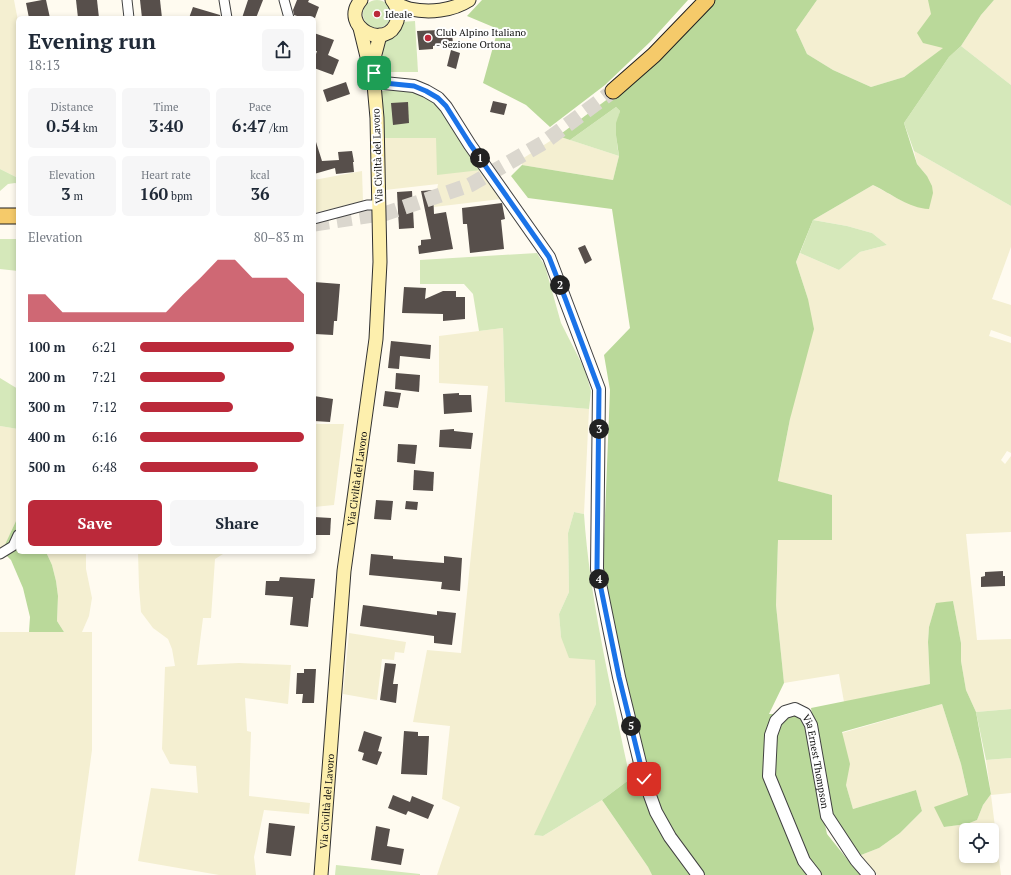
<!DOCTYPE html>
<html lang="en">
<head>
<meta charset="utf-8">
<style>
  body { margin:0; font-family:"PT Serif",serif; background:#f6f6f7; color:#1f2937; height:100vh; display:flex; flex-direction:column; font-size:15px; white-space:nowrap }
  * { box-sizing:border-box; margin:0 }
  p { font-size:13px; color:#747a83 }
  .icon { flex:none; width:22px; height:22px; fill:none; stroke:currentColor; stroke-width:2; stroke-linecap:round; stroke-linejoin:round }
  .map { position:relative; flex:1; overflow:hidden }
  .panel { position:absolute; left:16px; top:16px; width:300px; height:538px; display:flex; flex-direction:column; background:#fff; border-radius:6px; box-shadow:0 2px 6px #0003 }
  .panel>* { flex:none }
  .fabs { position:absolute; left:959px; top:823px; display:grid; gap:8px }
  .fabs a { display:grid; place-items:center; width:40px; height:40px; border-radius:6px; background:#fff; box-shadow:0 2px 6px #0003; font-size:20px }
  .pin { position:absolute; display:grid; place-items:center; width:34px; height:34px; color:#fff; margin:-17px; border-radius:8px; box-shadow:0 2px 6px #0006 }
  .km { position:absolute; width:20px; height:20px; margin:-10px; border-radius:50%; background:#222; color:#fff; font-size:11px; line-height:20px; text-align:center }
  .round { display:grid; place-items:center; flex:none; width:42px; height:42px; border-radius:6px; background:#f6f6f7 }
  .summary { display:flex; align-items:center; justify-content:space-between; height:68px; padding:0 12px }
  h1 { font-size:22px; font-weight:700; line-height:30px }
  .stats { display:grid; grid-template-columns:repeat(3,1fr); gap:6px; height:68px; padding:4px 12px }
  .stats div { display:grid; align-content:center; border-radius:6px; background:#f6f6f7; text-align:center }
  .stats b { font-size:17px; font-weight:700 }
  .stats small { font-size:11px; font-weight:400 }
  .stats p { font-size:11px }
  .chart { height:112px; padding:8px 12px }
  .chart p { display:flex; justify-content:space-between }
  .chart svg { width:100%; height:72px; margin-top:4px; fill:#bb293a; opacity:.7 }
  .button { display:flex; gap:8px; margin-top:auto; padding:8px 12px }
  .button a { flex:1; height:46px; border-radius:6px; background:#bb293a; color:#fff; font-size:16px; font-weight:700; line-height:46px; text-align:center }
  .button a+a { background:#f6f6f7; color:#1f2937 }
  ul { padding:0 12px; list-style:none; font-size:13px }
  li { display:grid; grid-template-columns:64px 48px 1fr; align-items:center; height:30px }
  li i { height:10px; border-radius:5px; background:#bb293a }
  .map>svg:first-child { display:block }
  .farmland { fill:#f4efd1; fill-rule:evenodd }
  .green { fill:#d5e8ba }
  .forest { fill:#bad99a }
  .building { fill:#574f4b }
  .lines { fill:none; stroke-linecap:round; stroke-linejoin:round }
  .primary-tunnel { stroke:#dbd7ce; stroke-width:15; stroke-dasharray:15 8; stroke-linecap:butt }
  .minor-casing { stroke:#414141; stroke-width:11 }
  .tertiary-casing { stroke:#414141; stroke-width:14 }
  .secondary-casing { stroke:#303030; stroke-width:15 }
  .primary-casing { stroke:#1f1f1f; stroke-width:17 }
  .minor { stroke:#fff; stroke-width:9 }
  .tertiary { stroke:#fff; stroke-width:12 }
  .secondary { stroke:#fdefad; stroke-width:13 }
  .primary { stroke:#f5ca6a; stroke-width:15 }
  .route-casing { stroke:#fff; stroke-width:8 }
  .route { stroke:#1a73e8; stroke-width:5 }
  .poi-dot { fill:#bb293a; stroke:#fff; stroke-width:1.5 }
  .labels { text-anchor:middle; stroke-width:4; stroke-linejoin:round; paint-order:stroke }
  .poi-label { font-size:10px; fill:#0e0e0e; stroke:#fff; text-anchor:start }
  .street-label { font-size:10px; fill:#0e0e0e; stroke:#fff }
</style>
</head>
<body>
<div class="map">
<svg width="1011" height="875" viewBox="0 0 1011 875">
  <rect width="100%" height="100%" fill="#fffbf0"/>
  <g class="farmland">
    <path d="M0,0H14L18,21V178L0,169Z"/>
    <path d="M817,0H930L944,48L904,77L871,87L833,70L807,54L796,30Z"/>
    <path d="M994,0H1011V85L961,46L981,15Z"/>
    <path d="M558,136L619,156L613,180L522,165V159Z"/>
    <path d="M383,138H436L481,170L501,199L434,207L438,184L385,190Z"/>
    <path d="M914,151L1011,206V247L992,299L1011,305V337L991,330L989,336L1011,343V453L1007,451L1001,460L1005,464L1011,456V532L966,534L977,640L1011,639V709L976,712L966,690L961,661V643L953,601L936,604L929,627L928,642L930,684L844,702L839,674L784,683L776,605L778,540L832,539V495L778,482L790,419L808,299L796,262L800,253L839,270L860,252L887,245L872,233L847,226L813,220L873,185L904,202L927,176L917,164Z"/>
    <path d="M362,171L363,201L314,213V180Z"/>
    <path d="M503,328L505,402L589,409L584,514L574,512L568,533L569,592L559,614L561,637L595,659L596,704L535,835L543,836L602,800L648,867L652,875H437L460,807L442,799L450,726L413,722L427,650L461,653L488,386L439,383V336Z"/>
    <path d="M314,424H344L334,505L314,507Z"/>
    <path d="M0,426L18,429V504L16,521L0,556Z"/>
    <path d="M46,552H86V569L92,598L89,616L82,632H92V750L75,875H0V632H64L57,621L58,596L56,581L52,565Z"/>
    <path d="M138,552H242V553L223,554L215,559L211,618H203L197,665L239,663L291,665L288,704L245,698L247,731L251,732L249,796L310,803L309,814L264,810L254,857L256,875H219L138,861L151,788L198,793L196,766L170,764L162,749L165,667L175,666L172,649L168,639L153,628L141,612L139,587Z"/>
    <path d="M349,633L406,642L404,653L395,652L394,660L382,659L377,700L343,694Z"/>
    <path d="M942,704L961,764L968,796L944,827L967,824L977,820L983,805L991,794L986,760L1011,758V793L991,795L1001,875H877L861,855L879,848L900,833L922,811L916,790L853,809L846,785L842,733ZM966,830H992V856H966Z"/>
  </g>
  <g class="green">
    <circle cx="377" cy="14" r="14"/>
    <path d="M415,21L418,72H382L383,44L401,22Z"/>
    <path d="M961,46L1011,85V206L914,151L904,123L949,57Z"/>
    <path d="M403,90C422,92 426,94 440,107L481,170L437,175L436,138H383L382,91Z"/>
    <path d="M616,107L620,111C615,128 616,139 619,156L570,140Z"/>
    <path d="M0,169L18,178V184L15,183L8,184L0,191Z"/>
    <path d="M813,220L847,226L872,233L887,245L860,252L839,270L800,253Z"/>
    <path d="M0,239H18V271L0,269Z"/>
    <path d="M537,253L545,266L561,323L585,370L591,391L589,409L505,402L503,328L479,331L473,294L464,284H420V260Z"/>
    <path d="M0,378L18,389V429L0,426Z"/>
    <path d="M574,512L584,514C590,603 612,691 630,779L602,800L543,836L534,835L596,704L595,660L569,658L561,637L559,614L569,592L568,533Z"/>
    <path d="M1011,709V758L986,760L976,712Z"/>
    <path d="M336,865L420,874V875H335Z"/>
  </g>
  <g class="forest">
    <path d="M482,0H688L650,42L605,85L550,127L526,105L483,83L498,29L467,16Z"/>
    <path d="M715,0H817L796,30L807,54L833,70L871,87L904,77L943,48L923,43L917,33L931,14L928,0H994L981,15L961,46L949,57L904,123L917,164L927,176L932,186L933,193L929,209C908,208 892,194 873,185L813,220L796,262L808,299L814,329L790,419L778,481L832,495V540H778L776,605L784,683L769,714H796L805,721L816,783L827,834L860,875H652L648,867L602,800L630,779L637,792L603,566L610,390L604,355L630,328L612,209L528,198L511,176L522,165L613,180L619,156L616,135V123L620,111L616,107L570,140L558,136L609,98L681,37Z"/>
    <path d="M18,518V552H46L52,565L56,581L58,596L57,621L64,632H29L30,617L23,588L11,560L2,551L16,521Z"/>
    <path d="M953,601L961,643V661L966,690L976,712L991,794L983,805L977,820L967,824L944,827L934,807L968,795L961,764L942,704L842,732L850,764L846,785L853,809L916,790L922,811L900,833L879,848L861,855L829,812L811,708L930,684L928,642L929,627L936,603Z"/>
  </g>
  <g class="building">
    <path d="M42,0H46L50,18H29L26,3Z"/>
    <path d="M76,0H97L99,18H78Z"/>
    <path d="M140,0H160L162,18H142Z"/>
    <path d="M248,0H263L256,18H242Z"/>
    <path d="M297,0H309L308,2L319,7L315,18H303L294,15L293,10Z"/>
    <path d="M193,7L220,15L221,18H189Z"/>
    <path d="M439,30V34L452,33L453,44L433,46V49L419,50L417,31Z"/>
    <path d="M314,33L334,40L328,55L339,60L333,75L314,68V60L317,51H314Z"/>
    <path d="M451,50L460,53L456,69L447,66Z"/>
    <path d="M346,82L350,94L327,102L323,90Z"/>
    <path d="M493,101L507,104L504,115L490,112Z"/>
    <path d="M408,102L409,123L393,125L391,103Z"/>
    <path d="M314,142H316L322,161L339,160L338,152L352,151L354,162H353L354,172L336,174L335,168L314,174Z"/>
    <path d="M433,190L434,214L446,212L453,249L419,254L418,246L421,245V240L431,239L421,191Z"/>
    <path d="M412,191L414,228L399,229L397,192Z"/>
    <path d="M502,203L505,219L501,220L504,249L470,253L467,224H463L462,208Z"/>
    <path d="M585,245L592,260L585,264L578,248Z"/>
    <path d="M314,282L340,284L337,321H334L333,335L315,334L316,327H314Z"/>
    <path d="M404,287L426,288L425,299L443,291H456V297H465V319L443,321V314L402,313Z"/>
    <path d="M391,341L431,345L430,359L400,356L399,369L388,368Z"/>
    <path d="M396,373L420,375L419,392L395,389Z"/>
    <path d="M385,391L401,393L398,408L383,406Z"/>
    <path d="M459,393V395H471L472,412L444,414L443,394Z"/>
    <path d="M314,396L333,399L330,422L314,421Z"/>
    <path d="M454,429V431L473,433L471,449L439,447L440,430Z"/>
    <path d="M398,444L417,445L415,464L397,462Z"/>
    <path d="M414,470L434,472L433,491L413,490Z"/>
    <path d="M376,500L393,501L391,520L374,519Z"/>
    <path d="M406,501L418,502L417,510L405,509Z"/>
    <path d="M314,517L331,518L330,535H314Z"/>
    <path d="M371,554L393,556V559L444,563V556L462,558L460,591L441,589L442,582L369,575Z"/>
    <path d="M1003,571V576H1005V586L981,587V577L985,576V572Z"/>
    <path d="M280,577L315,579L313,598H311L308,627L290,625L293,597L265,595L266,581H279Z"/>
    <path d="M363,605L437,615V611L456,613L452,645L434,643V636L360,626Z"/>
    <path d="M385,663L396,664L393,684H398L396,703L380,700Z"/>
    <path d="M304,669H316L314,703H302L303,694H296L297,673H304Z"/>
    <path d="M364,731L382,737L378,751L382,752L377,765L362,760L364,753L358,751Z"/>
    <path d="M404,731L418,732V736H429L427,775L401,774Z"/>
    <path d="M393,795L410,802L412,796L434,805L428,819L408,811L406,815L388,808Z"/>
    <path d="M269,823L295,826L291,856L266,853Z"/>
    <path d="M376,826L390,829L387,846L404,849L401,865L371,860Z"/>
  </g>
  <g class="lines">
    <path class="primary-tunnel" d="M314,224L387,213L470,185L543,143L613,91"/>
    <g class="minor-casing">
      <g id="minor">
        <path d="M127,0L129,18"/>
        <path d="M224,0L227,18"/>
        <path d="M284,0L289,18"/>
        <path d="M314,219L367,205H379"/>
        <path d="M0,554L13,546L18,535"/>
      </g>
    </g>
    <g class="tertiary-casing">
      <g id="tertiary">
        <path d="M374,82L414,86L426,91L438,98L446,107L470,145L549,257L599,389L597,569L619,677L644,779L656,812L670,837L698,875"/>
        <path id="s1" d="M815,875L804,861L769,776L771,735L776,721L785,712L795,709L805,714L811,725L827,816L856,860L869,875"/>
      </g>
    </g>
    <g class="secondary-casing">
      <g id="secondary">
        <path d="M361,0C338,27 387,52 397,21C399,13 397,6 392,0"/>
        <path d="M395,4C400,5 405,8 410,9C429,13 452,11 469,0"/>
        <path d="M360,28L370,69"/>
        <path id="s2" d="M321,875L344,571L376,339L380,262L377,118L373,73L375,54L380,35"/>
      </g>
    </g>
    <g class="primary-casing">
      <g id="primary">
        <path d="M613,91L654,55L707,0"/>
        <path d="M0,216H18"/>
      </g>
    </g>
    <use href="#minor" class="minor"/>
    <use href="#tertiary" class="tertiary"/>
    <use href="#secondary" class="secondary"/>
    <use href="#primary" class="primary"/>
  </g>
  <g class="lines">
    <g class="route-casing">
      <path id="route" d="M374,73V82L414,86L426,91L438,98L446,106L470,144L549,257L565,298L599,389L597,569L619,677L644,779"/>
    </g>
    <use href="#route" class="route"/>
  </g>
  <g class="poi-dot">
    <circle cx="377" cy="14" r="4"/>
    <circle cx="428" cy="38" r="4"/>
  </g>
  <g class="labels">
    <g class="poi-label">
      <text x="385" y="18">Ideale</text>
      <text x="436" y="36">Club Alpino Italiano<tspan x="436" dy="12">- Sezione Ortona</tspan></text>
    </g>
    <g class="street-label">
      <text transform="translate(377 156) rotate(-92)" y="4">Via Civiltà del Lavoro</text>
      <text dy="4" stroke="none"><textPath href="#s2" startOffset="398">Via Civiltà del Lavoro</textPath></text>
      <text dy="4" stroke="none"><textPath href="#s1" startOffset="249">Via Ernest Thompson</textPath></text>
      <text dy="4" stroke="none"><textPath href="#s2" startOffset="74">Via Civiltà del Lavoro</textPath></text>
    </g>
  </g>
</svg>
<div class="fabs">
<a><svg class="icon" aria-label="locate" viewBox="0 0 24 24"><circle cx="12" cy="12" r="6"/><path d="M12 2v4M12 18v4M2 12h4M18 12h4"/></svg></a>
</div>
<div class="pin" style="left:374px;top:73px;background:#1e9e55"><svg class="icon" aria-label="arrive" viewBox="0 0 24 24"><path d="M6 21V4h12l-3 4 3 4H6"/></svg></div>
<div class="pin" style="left:644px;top:779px;background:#d93025"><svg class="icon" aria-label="check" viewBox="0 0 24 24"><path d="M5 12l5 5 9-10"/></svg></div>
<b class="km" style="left:480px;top:158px">1</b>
<b class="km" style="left:560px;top:285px">2</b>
<b class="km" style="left:599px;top:429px">3</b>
<b class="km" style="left:599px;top:579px">4</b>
<b class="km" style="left:631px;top:726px">5</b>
<section class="panel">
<div class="summary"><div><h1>Evening run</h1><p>18:13</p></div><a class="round"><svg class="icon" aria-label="share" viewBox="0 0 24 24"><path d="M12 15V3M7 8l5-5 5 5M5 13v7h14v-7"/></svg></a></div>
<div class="stats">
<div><p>Distance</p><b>0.54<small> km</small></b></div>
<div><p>Time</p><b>3:40</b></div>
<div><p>Pace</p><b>6:47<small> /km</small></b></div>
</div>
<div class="stats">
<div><p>Elevation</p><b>3<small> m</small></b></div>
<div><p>Heart rate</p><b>160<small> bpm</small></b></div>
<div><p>kcal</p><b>36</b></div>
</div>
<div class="chart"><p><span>Elevation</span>80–83 m</p>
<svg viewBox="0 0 160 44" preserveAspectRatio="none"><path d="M0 44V27L10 27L20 38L30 38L40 38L50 38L60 38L70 38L80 38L90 27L100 17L110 6L120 6L130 17L140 17L150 17L160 27V44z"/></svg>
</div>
<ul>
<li><b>100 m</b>6:21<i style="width:94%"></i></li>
<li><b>200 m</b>7:21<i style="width:52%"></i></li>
<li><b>300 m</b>7:12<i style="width:57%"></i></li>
<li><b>400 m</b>6:16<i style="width:100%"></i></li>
<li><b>500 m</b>6:48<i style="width:72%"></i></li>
</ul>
<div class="button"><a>Save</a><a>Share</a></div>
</section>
</div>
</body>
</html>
